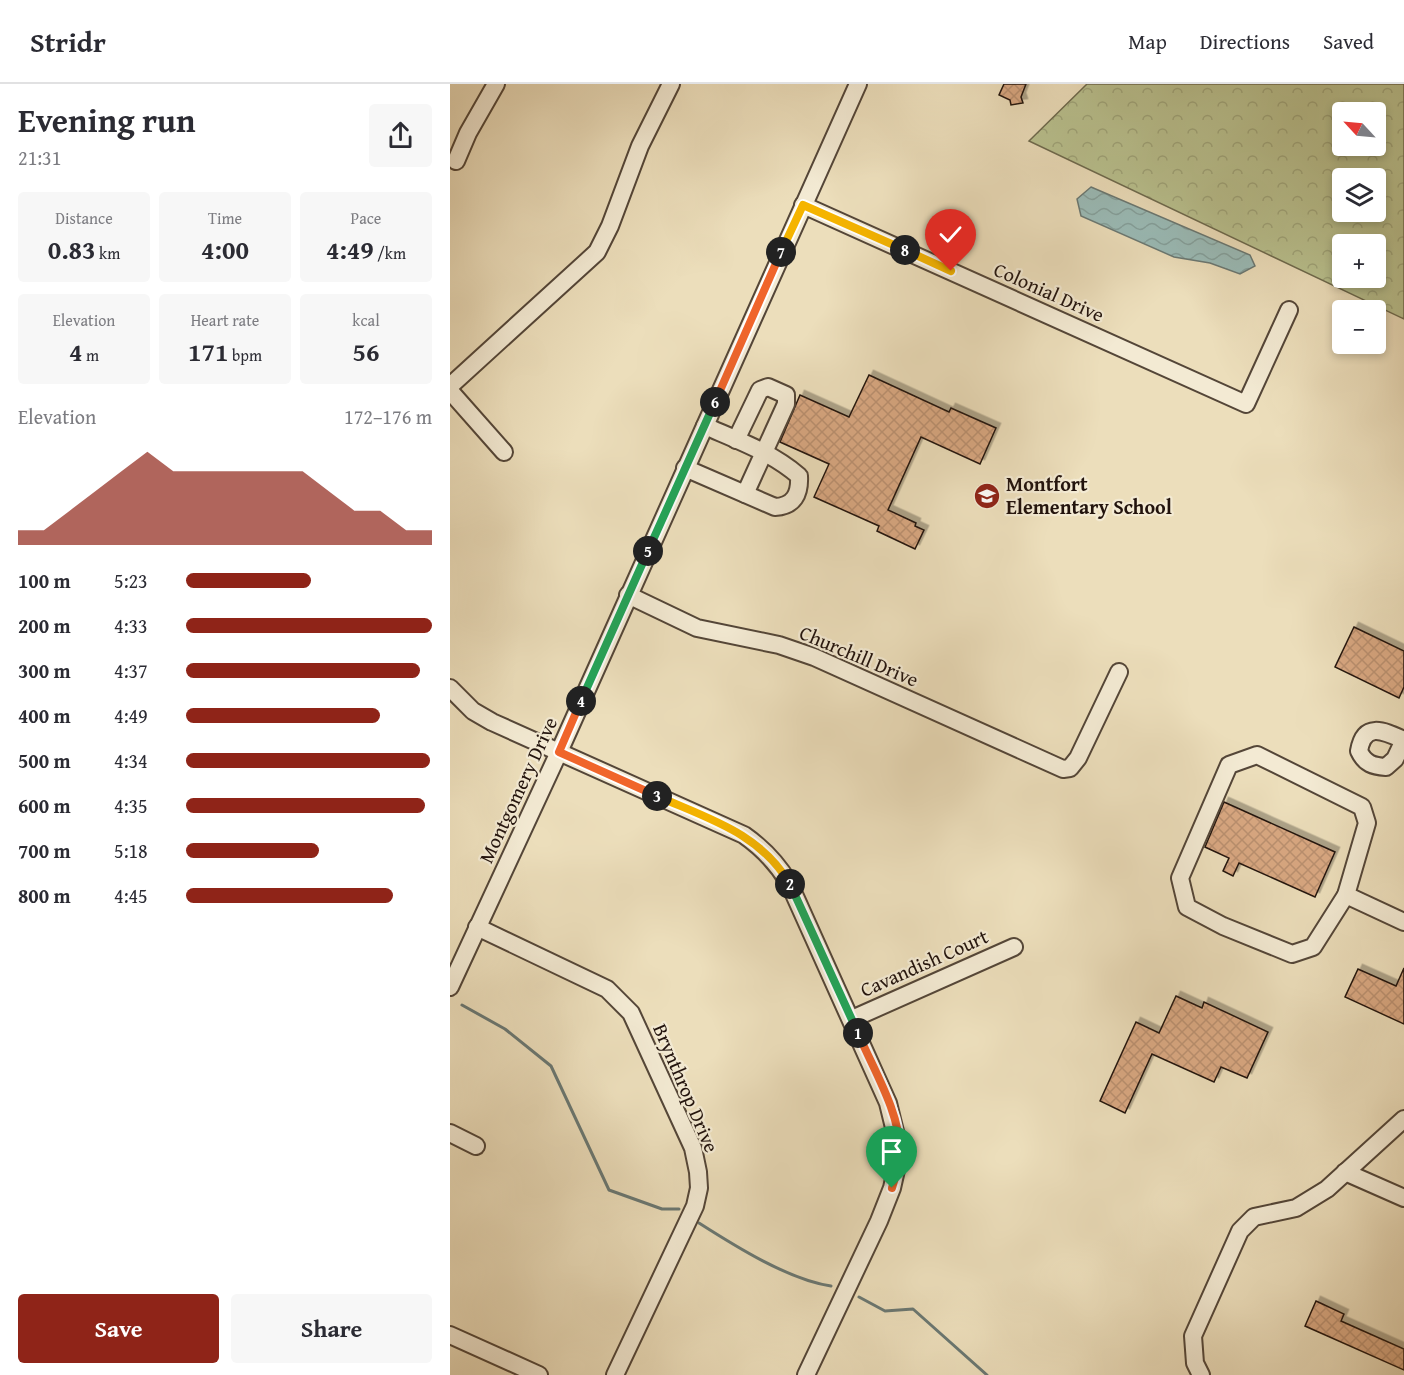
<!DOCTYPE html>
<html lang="en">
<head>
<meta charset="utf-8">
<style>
  body { margin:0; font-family:"Gentium Book Plus",serif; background:#f7f7f7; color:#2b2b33; height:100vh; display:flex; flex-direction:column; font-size:22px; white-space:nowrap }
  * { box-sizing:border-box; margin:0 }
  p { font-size:20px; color:#7c7c81 }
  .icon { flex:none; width:33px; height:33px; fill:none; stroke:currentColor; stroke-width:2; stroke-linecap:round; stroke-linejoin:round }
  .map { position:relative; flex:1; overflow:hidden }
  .details { display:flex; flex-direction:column; background:#fff; width:450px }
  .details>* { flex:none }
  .needle { width:39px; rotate:296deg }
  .tools { position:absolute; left:882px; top:18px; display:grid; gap:12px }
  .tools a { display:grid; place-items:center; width:54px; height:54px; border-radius:6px; background:#fff; box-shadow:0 3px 9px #0003; font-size:30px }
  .pin { position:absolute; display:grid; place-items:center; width:51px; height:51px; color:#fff; margin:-62px -26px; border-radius:50% 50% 50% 0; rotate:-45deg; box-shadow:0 0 6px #0007 }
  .pin .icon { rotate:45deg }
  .km { position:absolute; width:30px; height:30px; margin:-15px; border-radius:50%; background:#222; color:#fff; font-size:16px; line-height:30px; text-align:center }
  .round { display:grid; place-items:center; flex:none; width:63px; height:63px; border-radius:6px; background:#f7f7f7 }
  .headline { display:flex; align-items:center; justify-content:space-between; height:102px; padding:0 18px }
  h1 { font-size:33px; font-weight:700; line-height:45px }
  .metrics { display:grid; grid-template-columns:repeat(3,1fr); gap:9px; height:102px; padding:6px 18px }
  .metrics div { display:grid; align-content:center; border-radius:6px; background:#f7f7f7; text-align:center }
  .metrics b { font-size:26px; font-weight:700 }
  .metrics small { font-size:16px; font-weight:400 }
  .metrics p { font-size:16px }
  .chart { height:168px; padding:12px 18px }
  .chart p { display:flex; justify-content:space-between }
  .chart svg { width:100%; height:108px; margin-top:6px; fill:#8f2418; opacity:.7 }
  .cta { display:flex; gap:12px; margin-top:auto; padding:12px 18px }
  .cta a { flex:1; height:69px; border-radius:6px; background:#8f2418; color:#fff; font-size:24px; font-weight:700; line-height:69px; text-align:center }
  .cta a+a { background:#f7f7f7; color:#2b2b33 }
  ul { padding:0 18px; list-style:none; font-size:20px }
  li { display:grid; grid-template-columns:96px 72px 1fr; align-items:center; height:45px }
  li i { height:15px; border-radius:8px; background:#8f2418 }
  header { display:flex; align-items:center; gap:36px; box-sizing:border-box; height:84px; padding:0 30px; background:#fff; border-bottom:2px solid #e1e1e2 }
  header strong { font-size:28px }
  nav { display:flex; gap:33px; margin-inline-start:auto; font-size:21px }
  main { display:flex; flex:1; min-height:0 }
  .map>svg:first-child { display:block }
  .forest { fill:url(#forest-crowns); stroke:#6e6a4e; stroke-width:1.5; fill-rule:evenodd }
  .water { fill:url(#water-waves); stroke:#6a7873; stroke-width:1.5 }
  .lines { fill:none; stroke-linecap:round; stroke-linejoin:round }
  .stream { stroke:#6a7873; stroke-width:3 }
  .building { fill:url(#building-cross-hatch); stroke:#22130d; stroke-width:1.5; filter:url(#shadow) }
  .minor-casing { stroke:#544638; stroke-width:20 }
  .minor { stroke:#f3ead3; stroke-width:16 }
  .split-1-casing { stroke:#fff; stroke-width:12 }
  .split-2-casing { stroke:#fff; stroke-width:12 }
  .split-3-casing { stroke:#fff; stroke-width:12 }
  .split-4-casing { stroke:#fff; stroke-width:12 }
  .split-5-casing { stroke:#fff; stroke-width:12 }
  .split-6-casing { stroke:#fff; stroke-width:12 }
  .split-7-casing { stroke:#fff; stroke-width:12 }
  .split-8-casing { stroke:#fff; stroke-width:12 }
  .split-9-casing { stroke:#fff; stroke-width:12 }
  .split-1 { stroke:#f0652b; stroke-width:8 }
  .split-2 { stroke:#22a559; stroke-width:8 }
  .split-3 { stroke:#f5b400; stroke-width:8 }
  .split-4 { stroke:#f0652b; stroke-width:8 }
  .split-5 { stroke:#22a559; stroke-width:8 }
  .split-6 { stroke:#22a559; stroke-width:8 }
  .split-7 { stroke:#f0652b; stroke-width:8 }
  .split-8 { stroke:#f5b400; stroke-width:8 }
  .split-9 { stroke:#f5b400; stroke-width:8 }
  .labels { text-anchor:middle; stroke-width:4.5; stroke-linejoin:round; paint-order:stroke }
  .street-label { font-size:20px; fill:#22130d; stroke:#f3ead3 }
  .poi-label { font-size:20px; font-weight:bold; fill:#22130d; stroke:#f3ead3; text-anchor:start }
</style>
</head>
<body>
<header>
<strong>Stridr</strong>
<nav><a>Map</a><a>Directions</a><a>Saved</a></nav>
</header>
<main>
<section class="details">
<div class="headline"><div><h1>Evening run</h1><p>21:31</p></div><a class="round"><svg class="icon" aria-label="share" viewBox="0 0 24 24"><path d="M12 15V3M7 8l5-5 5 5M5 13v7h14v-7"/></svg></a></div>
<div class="metrics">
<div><p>Distance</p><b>0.83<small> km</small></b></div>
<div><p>Time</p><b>4:00</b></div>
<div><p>Pace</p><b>4:49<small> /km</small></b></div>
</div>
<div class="metrics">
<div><p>Elevation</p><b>4<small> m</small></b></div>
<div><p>Heart rate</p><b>171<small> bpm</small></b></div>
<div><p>kcal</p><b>56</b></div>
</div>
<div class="chart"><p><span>Elevation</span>172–176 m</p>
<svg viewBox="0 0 160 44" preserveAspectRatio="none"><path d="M0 44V38L10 38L20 30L30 22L40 14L50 6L60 14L70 14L80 14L90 14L100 14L110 14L120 22L130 30L140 30L150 38L160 38V44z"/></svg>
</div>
<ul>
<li><b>100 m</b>5:23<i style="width:51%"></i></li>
<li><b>200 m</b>4:33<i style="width:100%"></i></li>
<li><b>300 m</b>4:37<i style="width:95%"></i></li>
<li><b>400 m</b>4:49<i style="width:79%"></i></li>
<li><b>500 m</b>4:34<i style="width:99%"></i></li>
<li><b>600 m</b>4:35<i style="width:97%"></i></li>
<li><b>700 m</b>5:18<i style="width:54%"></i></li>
<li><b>800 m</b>4:45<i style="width:84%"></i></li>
</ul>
<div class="cta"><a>Save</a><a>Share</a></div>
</section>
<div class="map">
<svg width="954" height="1291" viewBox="0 0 954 1291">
  <defs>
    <pattern id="forest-crowns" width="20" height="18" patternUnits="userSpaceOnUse" patternTransform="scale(1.5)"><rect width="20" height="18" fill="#b9c18f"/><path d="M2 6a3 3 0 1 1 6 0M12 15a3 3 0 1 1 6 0" fill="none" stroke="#9fa57a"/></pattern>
    <pattern id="water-waves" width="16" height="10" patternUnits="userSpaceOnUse" patternTransform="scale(1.5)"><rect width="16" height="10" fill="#9abbb7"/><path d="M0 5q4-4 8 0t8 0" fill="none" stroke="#84a09c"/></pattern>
    <pattern id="building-cross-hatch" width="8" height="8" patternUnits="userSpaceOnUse" patternTransform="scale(1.5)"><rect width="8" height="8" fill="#d9a882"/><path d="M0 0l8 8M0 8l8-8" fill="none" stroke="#ba906f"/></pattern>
    <filter id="shadow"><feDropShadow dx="4.5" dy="-4.5" stdDeviation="0" flood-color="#0004"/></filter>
  </defs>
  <rect width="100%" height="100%" fill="#ecdebb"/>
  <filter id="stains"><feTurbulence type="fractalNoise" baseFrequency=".00333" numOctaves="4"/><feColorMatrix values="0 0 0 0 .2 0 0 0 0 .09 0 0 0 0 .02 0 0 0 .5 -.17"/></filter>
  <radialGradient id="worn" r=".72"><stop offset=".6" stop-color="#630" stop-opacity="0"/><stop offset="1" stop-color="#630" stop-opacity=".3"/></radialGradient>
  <path class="forest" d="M637,0H954V235L579,57ZM892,28H926V62H892ZM892,94H926V128H892ZM892,160H926V194H892Z"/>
  <path class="water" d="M641,103L800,171L805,182L790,190L760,179L724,173L631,132L627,115Z"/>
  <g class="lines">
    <g class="stream">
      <path d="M12,921L55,945L101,982L159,1106L212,1125H229"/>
      <path d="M249,1139C285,1162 339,1196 381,1202"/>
      <path d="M409,1213L435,1227L463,1225L537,1291"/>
    </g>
  </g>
  <g class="building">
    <path d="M554,0H576L571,13L573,19L561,21L560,16L549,11Z"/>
    <path d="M419,291L499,328L501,324L546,344L530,380L471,353L438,426L466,439L465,442L474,446L465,465L427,447L429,442L364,413L379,380L330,358L350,311L399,333Z"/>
    <path d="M904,543L954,567V603L949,614L885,583Z"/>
    <path d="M774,718L885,768L865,813L789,779L783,792L773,787L779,774L755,763Z"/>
    <path d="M954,884V940L895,913L908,885L946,902Z"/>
    <path d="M726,912L752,924L754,918L818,948L797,994L771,983L764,998L702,970L675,1029L650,1017L686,938L709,949Z"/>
    <path d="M866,1217L894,1230L891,1237L954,1265V1286L855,1242Z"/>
  </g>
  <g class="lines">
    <g class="minor-casing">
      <g id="minor">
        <path d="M6,77L18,49L46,0"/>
        <path d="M353,121L796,320L839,226"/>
        <path d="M0,302L147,168L160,142L190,62L221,0"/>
        <path d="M0,307L54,368"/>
        <path d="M286,356L310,306L318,303L336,311V320L295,410"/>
        <path d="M235,384L325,423C344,422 350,410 349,392C321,368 287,356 255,342"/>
        <path d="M178,511L247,544L329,561L364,573L613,685L620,684L628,674L669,588"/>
        <path d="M0,604L23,627L42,638L294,751C314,765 327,779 339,799L438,1019L450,1068L442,1104L429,1137L356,1291"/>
        <path d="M954,656C934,647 914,637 909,667C915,680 923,682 936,683L945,675L954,656"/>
        <path d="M807,671L912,723L917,739L896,811L863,863L842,870L773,842L737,823L730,794L779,681Z"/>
        <path d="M896,811L954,838"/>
        <path d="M27,843L157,905L181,929L243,1064L248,1088L249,1104L245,1122L165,1291"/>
        <path d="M0,903L109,668L408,0"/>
        <path d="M402,935L564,863"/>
        <path d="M0,1049L26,1062"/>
        <path d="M895,1088L954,1114"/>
        <path d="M0,1251L89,1291"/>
        <path d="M751,1291L745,1279L743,1252L790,1147L804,1133L846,1124L877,1105L954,1035"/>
      </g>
    </g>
    <use href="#minor" class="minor"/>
  </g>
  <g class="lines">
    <g class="split-1-casing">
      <path id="split-1" d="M408,949C423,985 450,1028 450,1068C450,1081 445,1093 442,1104"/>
    </g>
    <g class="split-2-casing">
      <path id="split-2" d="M340,800L408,949"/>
    </g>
    <g class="split-3-casing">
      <path id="split-3" d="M207,712C259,735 310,749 340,800"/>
    </g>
    <g class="split-4-casing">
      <path id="split-4" d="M131,617L109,668L207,712"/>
    </g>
    <g class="split-5-casing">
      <path id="split-5" d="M131,617L198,467"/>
    </g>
    <g class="split-6-casing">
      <path id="split-6" d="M198,467L265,318"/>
    </g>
    <g class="split-7-casing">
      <path id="split-7" d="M265,318L331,168"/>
    </g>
    <g class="split-8-casing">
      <path id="split-8" d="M331,168L353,121L455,166"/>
    </g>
    <g class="split-9-casing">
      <path id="split-9" d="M455,166L501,187"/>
    </g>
    <use href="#split-1" class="split-1"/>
    <use href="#split-2" class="split-2"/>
    <use href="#split-3" class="split-3"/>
    <use href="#split-4" class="split-4"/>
    <use href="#split-5" class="split-5"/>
    <use href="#split-6" class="split-6"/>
    <use href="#split-7" class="split-7"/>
    <use href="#split-8" class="split-8"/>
    <use href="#split-9" class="split-9"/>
  </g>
  <defs>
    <g id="school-disc" transform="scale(1.35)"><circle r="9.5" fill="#8f2418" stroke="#f3ead3"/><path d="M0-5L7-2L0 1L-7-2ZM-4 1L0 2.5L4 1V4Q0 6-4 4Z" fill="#fff"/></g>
  </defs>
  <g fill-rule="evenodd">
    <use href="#school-disc" x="537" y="412"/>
  </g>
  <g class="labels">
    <g class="street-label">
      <text transform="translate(599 208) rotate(24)" y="7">Colonial Drive</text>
      <text transform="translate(409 572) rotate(23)" y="7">Churchill Drive</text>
      <text transform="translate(68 706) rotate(-65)" y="7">Montgomery Drive</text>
      <text transform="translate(474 879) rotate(-24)" y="7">Cavandish Court</text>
      <text transform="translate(236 1004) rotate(67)" y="7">Brynthrop Drive</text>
    </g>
    <g class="poi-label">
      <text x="556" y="407">Montfort<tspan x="556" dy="23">Elementary School</tspan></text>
    </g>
  </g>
  <rect width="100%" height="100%" filter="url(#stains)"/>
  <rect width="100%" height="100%" fill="url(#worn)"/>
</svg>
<div class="tools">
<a><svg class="needle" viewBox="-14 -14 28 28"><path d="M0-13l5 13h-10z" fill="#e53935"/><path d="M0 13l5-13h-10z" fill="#7c7c81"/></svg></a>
<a><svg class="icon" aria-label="layers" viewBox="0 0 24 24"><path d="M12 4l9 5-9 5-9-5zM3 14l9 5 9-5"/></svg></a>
<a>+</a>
<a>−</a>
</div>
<div class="pin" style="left:442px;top:1104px;background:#1e9e55"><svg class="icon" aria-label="arrive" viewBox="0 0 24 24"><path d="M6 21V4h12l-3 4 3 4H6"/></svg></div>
<div class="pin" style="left:501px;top:187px;background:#d93025"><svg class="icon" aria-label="check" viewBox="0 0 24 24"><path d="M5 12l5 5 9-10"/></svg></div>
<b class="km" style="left:408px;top:949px">1</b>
<b class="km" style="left:340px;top:800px">2</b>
<b class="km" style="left:207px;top:712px">3</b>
<b class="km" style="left:131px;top:617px">4</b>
<b class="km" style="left:198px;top:467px">5</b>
<b class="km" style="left:265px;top:318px">6</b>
<b class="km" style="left:331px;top:168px">7</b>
<b class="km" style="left:455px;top:166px">8</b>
</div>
</main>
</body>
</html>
